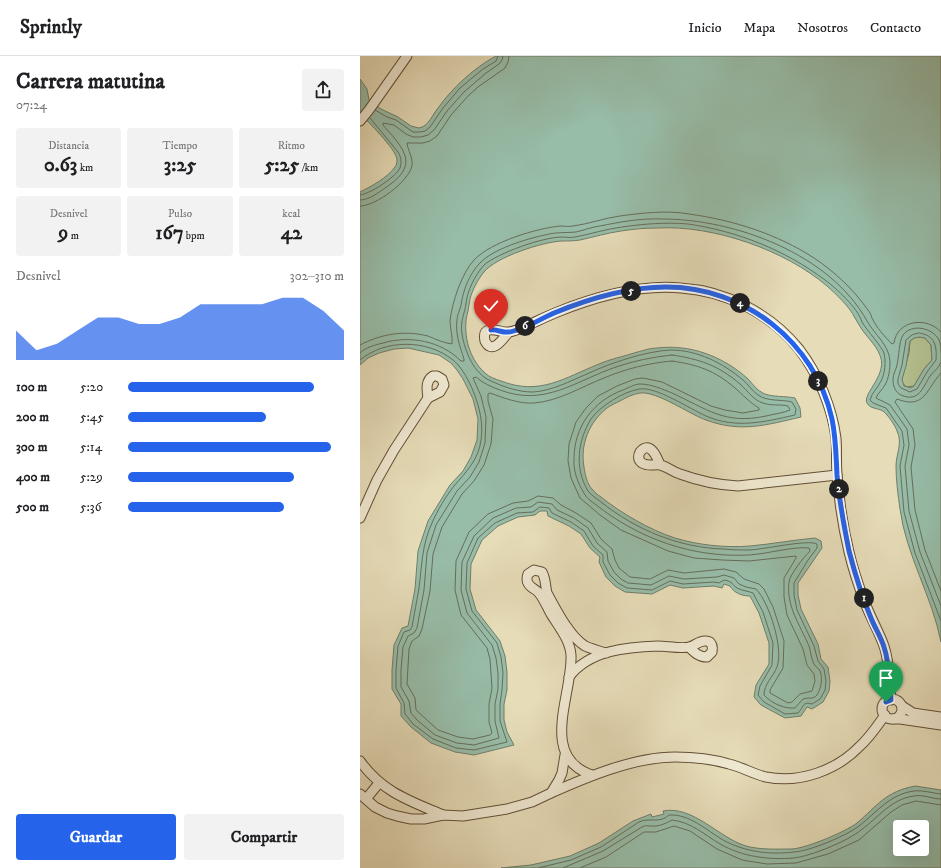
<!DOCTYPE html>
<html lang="es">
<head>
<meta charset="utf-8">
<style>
  body { margin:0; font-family:"IM FELL DW Pica",serif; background:#f2f2f2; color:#202124; height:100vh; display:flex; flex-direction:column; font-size:15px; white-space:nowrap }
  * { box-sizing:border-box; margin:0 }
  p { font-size:13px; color:#757577 }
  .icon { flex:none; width:22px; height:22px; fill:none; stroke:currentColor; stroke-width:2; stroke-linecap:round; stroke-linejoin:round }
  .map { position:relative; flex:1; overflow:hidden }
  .side { display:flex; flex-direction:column; background:#fff; width:360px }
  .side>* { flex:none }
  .controls { position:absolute; left:533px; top:764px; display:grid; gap:8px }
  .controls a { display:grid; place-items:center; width:36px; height:36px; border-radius:4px; background:#fff; box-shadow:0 4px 16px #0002; font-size:20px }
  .pin { position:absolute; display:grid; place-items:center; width:34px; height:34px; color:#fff; margin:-41px -17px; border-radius:50% 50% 50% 0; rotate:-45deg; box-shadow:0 0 4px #0007 }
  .pin .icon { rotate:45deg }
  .km { position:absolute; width:20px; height:20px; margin:-10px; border-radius:50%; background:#222; color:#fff; font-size:11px; line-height:20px; text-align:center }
  .round { display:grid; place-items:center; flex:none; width:42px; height:42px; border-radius:4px; background:#f2f2f2 }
  .summary { display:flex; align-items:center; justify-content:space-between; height:68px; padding:0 16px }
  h1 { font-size:22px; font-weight:800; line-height:30px }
  .metrics { display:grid; grid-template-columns:repeat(3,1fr); gap:6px; height:68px; padding:4px 16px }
  .metrics div { display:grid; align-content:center; border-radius:4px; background:#f2f2f2; text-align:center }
  .metrics b { font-size:20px; font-weight:800 }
  .metrics small { font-size:11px; font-weight:400 }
  .metrics p { font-size:11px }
  .chart { height:112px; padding:8px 16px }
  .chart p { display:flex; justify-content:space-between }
  .chart svg { width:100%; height:72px; margin-top:4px; fill:#2563eb; opacity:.7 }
  .cta { display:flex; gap:8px; margin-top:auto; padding:8px 16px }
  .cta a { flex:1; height:46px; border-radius:4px; background:#2563eb; color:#fff; font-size:16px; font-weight:800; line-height:46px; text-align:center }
  .cta a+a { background:#f2f2f2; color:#202124 }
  ul { padding:0 16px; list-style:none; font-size:13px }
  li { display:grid; grid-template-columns:64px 48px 1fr; align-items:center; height:30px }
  li i { height:10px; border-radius:5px; background:#2563eb }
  header { display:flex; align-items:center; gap:24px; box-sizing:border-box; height:56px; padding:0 20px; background:#fff; border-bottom:1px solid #e0e0e0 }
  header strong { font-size:19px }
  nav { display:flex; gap:22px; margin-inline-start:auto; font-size:14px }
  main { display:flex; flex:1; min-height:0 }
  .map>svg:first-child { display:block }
  .green { fill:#b4c090; stroke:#75704d }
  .water { fill:#97bca8; stroke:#707e69; fill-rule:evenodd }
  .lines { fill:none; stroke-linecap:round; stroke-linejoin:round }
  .shore { stroke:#666e59; stroke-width:1 }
  .minor-casing { stroke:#624f36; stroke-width:11 }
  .minor { stroke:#efe8d1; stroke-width:9 }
  .route-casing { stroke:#fff; stroke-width:8 }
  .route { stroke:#2563eb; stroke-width:5 }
</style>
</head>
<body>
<header>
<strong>Sprintly</strong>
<nav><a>Inicio</a><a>Mapa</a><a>Nosotros</a><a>Contacto</a></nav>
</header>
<main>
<section class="side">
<div class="summary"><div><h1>Carrera matutina</h1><p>07:24</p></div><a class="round"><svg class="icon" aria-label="share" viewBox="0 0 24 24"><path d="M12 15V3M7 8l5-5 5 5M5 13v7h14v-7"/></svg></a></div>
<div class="metrics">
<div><p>Distancia</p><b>0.63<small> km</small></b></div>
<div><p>Tiempo</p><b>3:25</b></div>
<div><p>Ritmo</p><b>5:25<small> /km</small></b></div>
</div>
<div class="metrics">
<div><p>Desnivel</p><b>9<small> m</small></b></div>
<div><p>Pulso</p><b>167<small> bpm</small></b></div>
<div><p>kcal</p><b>42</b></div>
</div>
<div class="chart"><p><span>Desnivel</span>302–310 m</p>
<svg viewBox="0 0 160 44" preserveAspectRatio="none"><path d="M0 44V26L10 38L20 34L30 26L40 18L50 18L60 22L70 22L80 18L90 10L100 10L110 10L120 10L130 6L140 6L150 14L160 26V44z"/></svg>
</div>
<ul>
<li><b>100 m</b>5:20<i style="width:86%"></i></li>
<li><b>200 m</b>5:45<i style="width:64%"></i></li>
<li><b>300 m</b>5:14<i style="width:94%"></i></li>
<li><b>400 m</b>5:29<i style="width:77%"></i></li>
<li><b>500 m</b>5:36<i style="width:72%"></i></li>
</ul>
<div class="cta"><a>Guardar</a><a>Compartir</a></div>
</section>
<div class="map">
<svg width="581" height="812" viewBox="0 0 581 812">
  <rect width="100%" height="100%" fill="#e6dcb8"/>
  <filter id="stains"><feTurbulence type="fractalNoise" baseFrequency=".005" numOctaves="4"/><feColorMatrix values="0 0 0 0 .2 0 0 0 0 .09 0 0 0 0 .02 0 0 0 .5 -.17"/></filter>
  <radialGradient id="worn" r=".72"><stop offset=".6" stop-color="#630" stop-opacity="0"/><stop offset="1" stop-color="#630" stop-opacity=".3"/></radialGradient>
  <path class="green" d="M559,281L565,282L571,289L572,304L564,313L554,330L547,331L542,327V323L549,297L550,285L554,282Z"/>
  <g class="water">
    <path d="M136,0H581V586C572,540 546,499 540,453C538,439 536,424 536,410C536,398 543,387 537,375C535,369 528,359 523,355C518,352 510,353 507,347C502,337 530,318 519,297C515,288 506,280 501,272C499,269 497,265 495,262C489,250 477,239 467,230C425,194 353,169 298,172C286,172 273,173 261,175C247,177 234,181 220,184C213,185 208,185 202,185C182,186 136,201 124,216C118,223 112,235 110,243C109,247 109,251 108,255C102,275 108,302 125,317C129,321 135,323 141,325C180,340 204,322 239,308C250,303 262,301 274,297C282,295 289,292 297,292C330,288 362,300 387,322C392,327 397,335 405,338C413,341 425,340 435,342L440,352L441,361C406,369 381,377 346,364C329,358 297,335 280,337C273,338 265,342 260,345C256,347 251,349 247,352C229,366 220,389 224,411C225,418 227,428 232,433C234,436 238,439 241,441C261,457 290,474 315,482C338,489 365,492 390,490C412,488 433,484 455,482L461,485L462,492L438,527V539L441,553L458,588L461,603L468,611L470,625L469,635L463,646L452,653L447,651L441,660L425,662L401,649L394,641L396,629L409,608V587L399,557L390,540C382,540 374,537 370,530L364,528L362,532L354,530L323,532L310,529L292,538L265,536L255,530L246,521L239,506L240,501L230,492L221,478L209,470L188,460L187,455H180L175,459L158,461L138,470L122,484L111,508L110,533L116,554L140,585L145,600L147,616V634L144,648V664L147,676L154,689L114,699L95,696L71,687L51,671L41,660V648L32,633V614L34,589L42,572L48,570L55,533L58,495L68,465L90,429L103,415L111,401L117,384L118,363L113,343L103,323L97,314L91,307L79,299L48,292L34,293L19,297L8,302L0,309V136C12,130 27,122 35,111C37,109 37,105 37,103C35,92 8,66 0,57V23L7,33L9,44L21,53L38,61L51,70L59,72C69,70 72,59 78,52C93,31 114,12 136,0ZM559,281L565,282L571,289L572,304L564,313L554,330L551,332L544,330L542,323L546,310L550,285L554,282Z"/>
    <path d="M555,730L581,734V812H141L171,809L210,800L239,787L273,765L291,758L292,761L304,758L303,755C333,749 359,782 386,790C400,794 417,793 432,793C447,792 485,776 497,767C518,749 525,736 555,730ZM540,771H562V793H540Z"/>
  </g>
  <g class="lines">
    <g class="shore">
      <path d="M15,54L27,61L36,64L53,76H60L65,75L70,71L83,52L100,32L123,13L136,5L138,0"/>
      <path d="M0,139C10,138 36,121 40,112C42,106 41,101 38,96L10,62"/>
      <path d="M0,144C9,144 18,137 25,132C60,109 45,94 23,69V67L34,69L46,78L53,81H61L68,79L74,74L87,55L104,36L126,17L139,8L142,4L143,0"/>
      <path d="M0,150C16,150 48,126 52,110C53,101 48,95 47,87H63L70,85L77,80L91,59L108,40L118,31L145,12L148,6L149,0"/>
      <path d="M559,277C575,279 577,290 576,304L567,316L557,333L550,336L541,332L538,328V323L542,309L546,284L552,279Z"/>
      <path d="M0,289C21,278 44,274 68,280C75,283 84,287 92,288C93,281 90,272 90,265C92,246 102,217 114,204C131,186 177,172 201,170C205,170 208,171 213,170C229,168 244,162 260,160C282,157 307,154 329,158C373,164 417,178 454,202C475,216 493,233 508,254C510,256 511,259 512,262C516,271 525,281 532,288L534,287C537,264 567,260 581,276"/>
      <path d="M581,296C581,292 581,288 579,284C573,272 552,267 543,279C539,285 539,301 537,309C536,314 533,318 533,323C533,330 535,336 541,339C559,347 563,331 570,320C574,315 579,312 581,306"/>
      <path d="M0,297C6,291 15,289 23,287C50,279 81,285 101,305H104V303C100,291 95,277 97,264C97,259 100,254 101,249C103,235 109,218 120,207C133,193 166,183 185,179C195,176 205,177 216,176C224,174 232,171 240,170C260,166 281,162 302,163C375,163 470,198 507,265C515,279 529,289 530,305C530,313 529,322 525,329C522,334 518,337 516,342L530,349L547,373L549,389L545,410L549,455L560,496L581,550"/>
      <path d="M312,299C339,303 358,309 380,328C388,335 393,344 403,347C411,350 420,348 428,350L430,354C423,357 414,358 406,360C365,369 347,353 312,337C302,333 291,328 280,328C275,328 268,332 263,334C233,345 214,371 214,403C213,414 218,428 224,437C226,442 231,445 235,448C279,483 333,502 389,499C407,498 434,490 449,492L450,495C444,501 430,518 429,526C426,550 440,569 449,590C451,596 451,603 454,608C455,611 459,612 460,615C463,622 461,633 457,639C453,644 448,641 443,643L435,652C424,653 411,647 404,639C404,628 413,621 417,611C424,593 409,546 396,533L386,531L379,528L374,522L364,519L357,521L324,523L309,520L291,529L268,527L261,523L254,516L248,505L247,496L237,487L228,472L214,462L197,454L192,448L178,446L171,451L156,452L133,462L114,480L102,506L101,534L107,557L132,589L136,602L138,617V633L135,648V665L139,682L114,689L97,687L75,679L57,664L51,657L49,645L41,631V614L43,591L48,580L54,577L57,572L64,534L67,497L76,469L97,435L110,421L119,406L125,387L126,361L121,340L113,322L116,321C123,327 131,331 140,334C185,351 215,325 256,311C273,305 293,301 312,299Z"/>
      <path d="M0,304C25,283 67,283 93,304C107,315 119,346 121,363C122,369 122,377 121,384C119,403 106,416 94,430C86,440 77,455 72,467C62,488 62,509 59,532C57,545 54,558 52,571L50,574L44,576L38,590L36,614V632L44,647L45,658L53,668L73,683L96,692L114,694L147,686L140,665V648L142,634L143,617L141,601L137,587L112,555L106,533L107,507L118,482L135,467L157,457L173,456L180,451L189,452L192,457L211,466L224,475L233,490L243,499V506L250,519L258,527L267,532L292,534L310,525L323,528L354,526L359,527L364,524C374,526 371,528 377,532C383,535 388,535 393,537L403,556L413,587L412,609L400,630L398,639L404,646L425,658L438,657C444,651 442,645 452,648L460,643L465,634L466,625L464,613L458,605L454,590L437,554L434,539V527L448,504L457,492V488C448,483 402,494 388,494C380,494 372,494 364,493C320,492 276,474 241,446C237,443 231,439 228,435C214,412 218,384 231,363C240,350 263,336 279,333C296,330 330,353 346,360C376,373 404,366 435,359L436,353L432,346C421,343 408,346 398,339C392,335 388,328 383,324C363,307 337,294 311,294C286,295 250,307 227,318C210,325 192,335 173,336C158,336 144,331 131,325C114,318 105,296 102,278C100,265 104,260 106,248C107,235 115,219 124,209C138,197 183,181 202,181C206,181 210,182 215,181C231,178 246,173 262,171C283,168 306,166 328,168C377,175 425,194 465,224C476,232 498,252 502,266C506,273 522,291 524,297C526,305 525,318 521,325C518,332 512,336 510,344L513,347L526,352L542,375L544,389L540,410L544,456L555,497L581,565"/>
      <path d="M312,305C338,309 354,314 375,332C383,339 389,346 399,352V354L383,357L365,354L351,350L302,326L283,322L275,323L257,330L238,340L226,352L216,366L209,388L208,405L211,422L220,442L240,459L261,474L308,495L334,502L362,504L389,505L436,500V502L424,522V541L427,559L443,593L447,609L454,618L455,625L452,635L440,638L432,646L428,647L410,637V634L423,612L424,585L413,551L404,533L399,528L384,523L376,516L364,513L324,517L308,514L290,523L270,521L259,512L255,504L252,493L241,483L231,467L216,457L201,449L193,442L178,440L168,445L153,447L128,458L109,476L96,505L95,534L101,559L127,592L130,603L132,632L129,648V666L132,677L130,679L113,683L98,681L78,674L56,654L55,642L47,628L49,593L52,585L59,580L62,573L70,535L73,498L82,471L102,438L114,425L124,409L131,388L133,363L128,345V338L130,337C144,342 159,348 174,347C199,345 221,331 244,322C265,313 289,307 312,305Z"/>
      <path d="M581,317C566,333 565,354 537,343L535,346L553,373L555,389L551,411L555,454L565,494L581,535"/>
      <path d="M178,812L211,804L241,791L279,766C290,761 300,768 309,759C330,758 346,774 363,784C385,796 410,799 434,796C450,795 486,780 499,770C517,756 530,738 554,735C563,734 572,737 581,738"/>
      <path d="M203,812L243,795L282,771C286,769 287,770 292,770C298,771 307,767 312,764C331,766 345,779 360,788C383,801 409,804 434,802C451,800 488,785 501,774C519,761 531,743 554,740C563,738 572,743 581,743"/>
      <path d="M220,812L246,801L284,776H296L314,770L330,775L357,793L382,804L407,808L436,807L468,798L499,784L531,756L542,749L556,745L581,749"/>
    </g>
    <g class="minor-casing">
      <g id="minor">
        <path d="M0,65L9,54L47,0"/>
        <path d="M148,277C142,284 132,299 125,285C121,266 141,277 148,276C152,276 156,274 159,273C171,268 183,262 195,257C234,241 279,228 321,232C366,235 410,257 439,293C458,318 472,351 476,382C477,394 476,406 477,418C479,444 483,471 489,496C493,513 499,531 505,547C511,562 519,576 524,590C530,607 529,626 531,644"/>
        <path d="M73,320H77L82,323L84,329L80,336L68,342C67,334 65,325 73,320Z"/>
        <path d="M300,409C297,401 290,384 280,396C278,400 278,404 282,407C288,411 294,408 300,409C306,410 313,416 320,418C339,425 358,429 378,430L477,419"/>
        <path d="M0,462L17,424L34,394L68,342"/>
        <path d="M209,621C229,594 268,591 298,590C306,590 322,593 329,591C335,590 339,584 346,585C352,585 353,591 352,596L347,601C339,601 335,597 329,591"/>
        <circle cx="532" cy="653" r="10"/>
        <path d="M542,650L553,657L581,661"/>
        <path d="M533,663H540L581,669"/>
        <path d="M0,705C22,736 50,745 83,759"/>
        <path d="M232,719C178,701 213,638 211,599C210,584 199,571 191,558C187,551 184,543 179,537C176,533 170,532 168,527C166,524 167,521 168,518L174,514L182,516C186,523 185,529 187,537C196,553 209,580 225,590C232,593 239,595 246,597"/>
        <path d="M191,737C227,721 274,701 315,701C333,701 352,703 369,708C382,711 393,718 406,721C440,728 477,714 500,690C510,681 517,670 525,659"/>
        <path d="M0,738L15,751L27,757L37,760L51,763H64L83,759L103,760L147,753L172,746L191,737L199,724L202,717L205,699"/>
        <path d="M6,743L19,727"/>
      </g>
    </g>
    <use href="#minor" class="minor"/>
  </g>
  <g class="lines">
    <g class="route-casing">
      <path id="route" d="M131,274C137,273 142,277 148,276C160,276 182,262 194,257C228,243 269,231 306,231C385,231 455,286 472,363C476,382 476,400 477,419C479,444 484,470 489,495C495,518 502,541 511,562C515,572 521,581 524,591C530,608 529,627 531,644L526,646"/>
    </g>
    <use href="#route" class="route"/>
  </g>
  <rect width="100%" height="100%" filter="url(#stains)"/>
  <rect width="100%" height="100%" fill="url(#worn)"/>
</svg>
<div class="controls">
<a><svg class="icon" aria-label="layers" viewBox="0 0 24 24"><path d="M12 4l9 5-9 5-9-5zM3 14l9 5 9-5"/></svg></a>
</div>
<div class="pin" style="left:526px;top:646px;background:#1e9e55"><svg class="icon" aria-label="arrive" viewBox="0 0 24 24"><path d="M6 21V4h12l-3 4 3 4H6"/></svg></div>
<div class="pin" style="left:131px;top:274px;background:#d93025"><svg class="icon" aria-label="check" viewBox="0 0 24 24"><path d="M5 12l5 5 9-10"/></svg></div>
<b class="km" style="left:504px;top:542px">1</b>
<b class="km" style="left:479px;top:433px">2</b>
<b class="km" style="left:458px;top:325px">3</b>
<b class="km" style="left:380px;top:247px">4</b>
<b class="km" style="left:271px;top:235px">5</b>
<b class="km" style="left:165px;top:270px">6</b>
</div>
</main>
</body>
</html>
